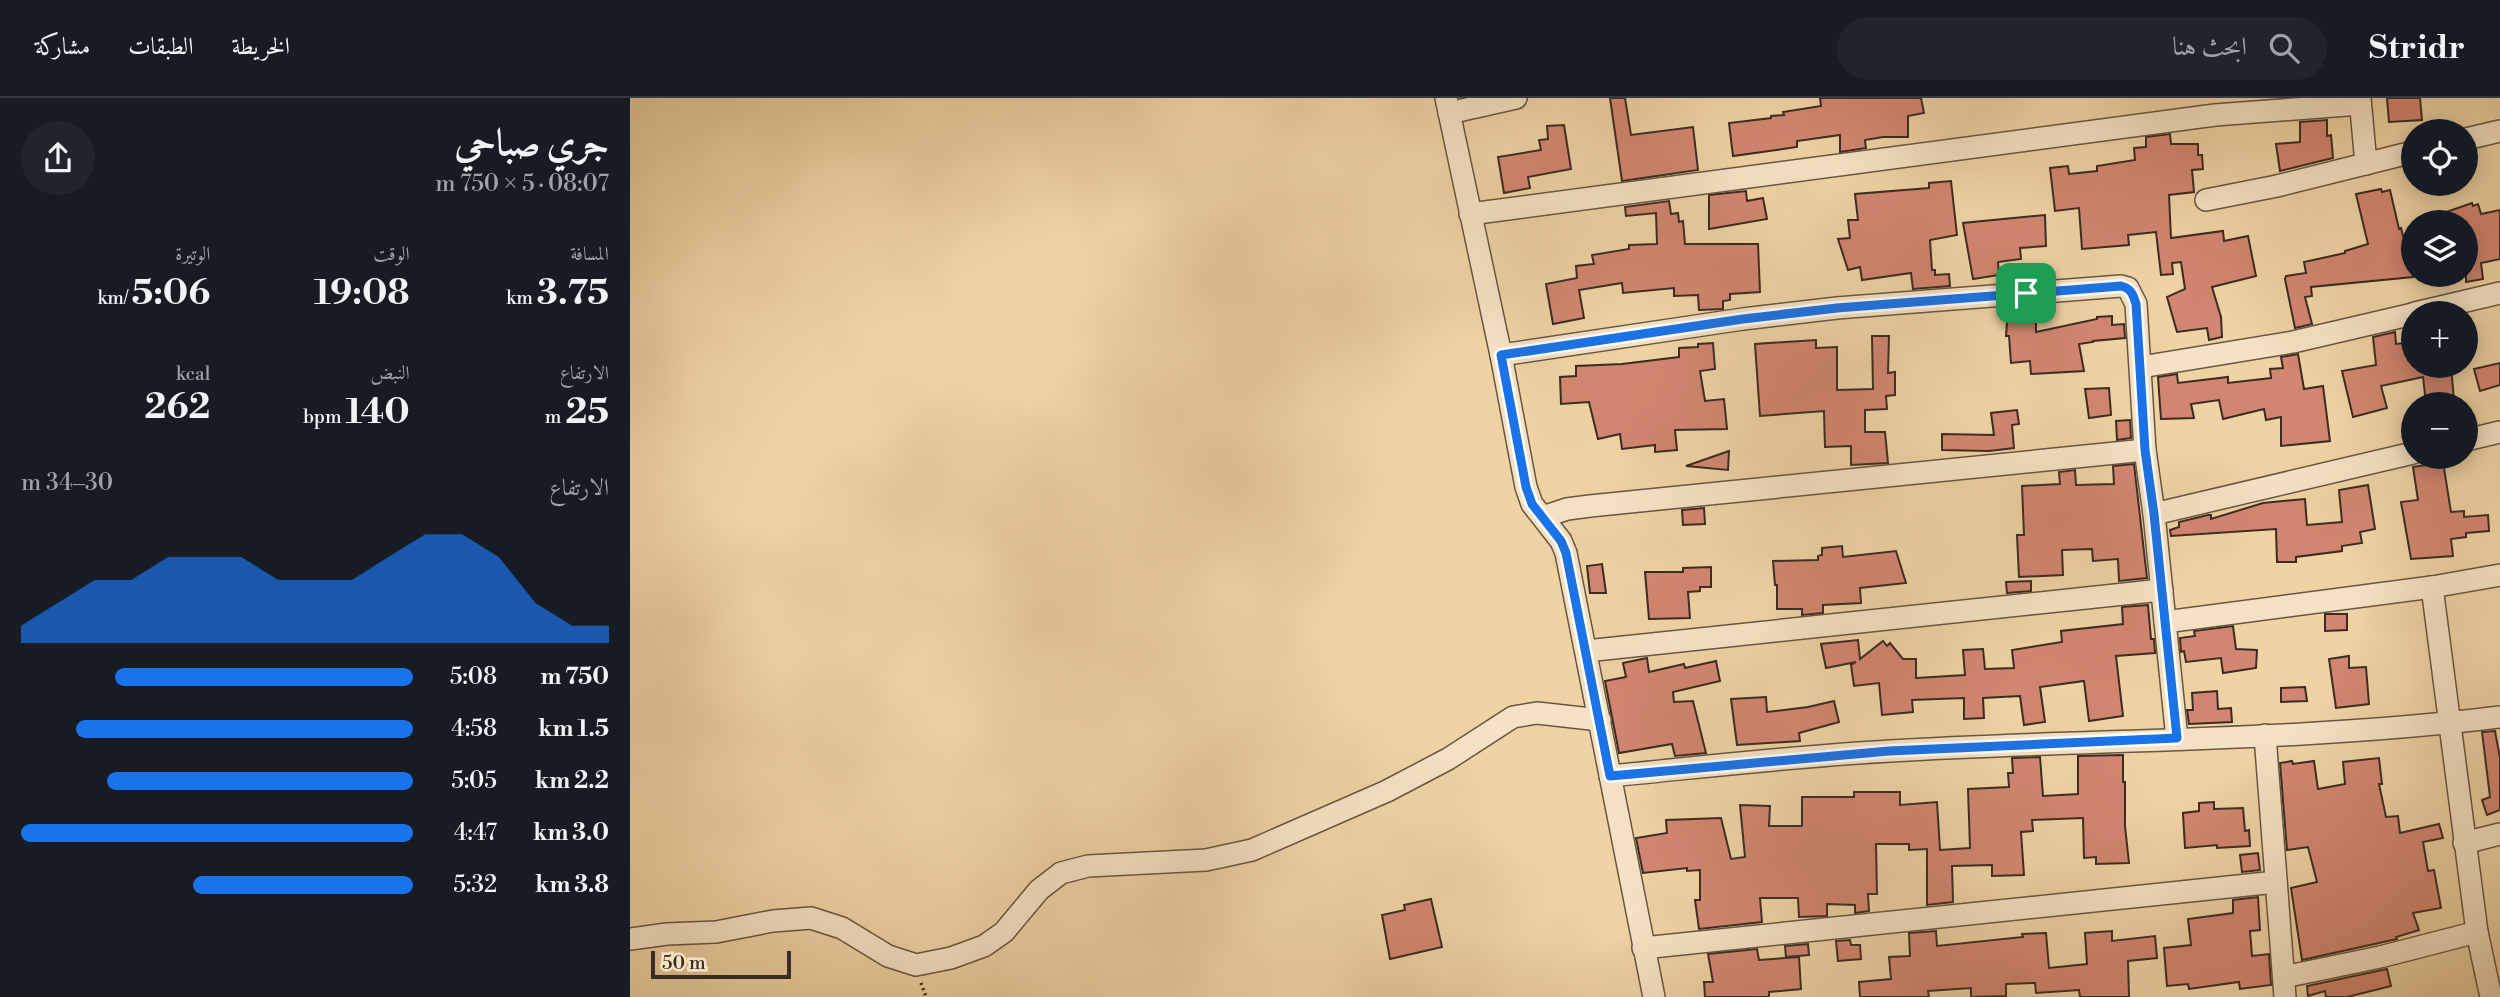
<!DOCTYPE html>
<html lang="ar">
<head>
<meta charset="utf-8">
<style>
  body { margin:0; font-family:"Libre Bodoni",Amiri,serif; background:#20242c; color:#f1f3f6; direction:rtl; height:100vh; display:flex; flex-direction:column; font-size:26px; white-space:nowrap }
  * { box-sizing:border-box; margin:0 }
  p { font-size:23px; color:#9ea1a6 }
  .icon { flex:none; width:38px; height:38px; fill:none; stroke:currentColor; stroke-width:2; stroke-linecap:round; stroke-linejoin:round }
  .map { position:relative; flex:1; overflow:hidden; direction:ltr }
  .drawer { display:flex; flex-direction:column; background:#171b24; width:630px }
  .drawer>* { flex:none }
  .tools { position:absolute; left:1771px; top:21px; display:grid; gap:14px }
  .tools a { display:grid; place-items:center; width:77px; height:77px; border-radius:50%; background:#171b24; box-shadow:0 4px 18px #0003; font-size:35px }
  .scale { position:absolute; left:21px; bottom:18px; width:140px; box-sizing:border-box; padding-left:7px; border:4px solid #3b2c21; border-top:0; font-size:19px; line-height:24px; white-space:nowrap; color:#3b2c21; -webkit-text-stroke:5px #f5e2c4; paint-order:stroke }
  .pin { position:absolute; display:grid; place-items:center; width:60px; height:60px; color:#fff; margin:-30px; border-radius:14px; box-shadow:0 4px 10px #0006 }
  .round { display:grid; place-items:center; flex:none; width:74px; height:74px; border-radius:37px; background:#20242c }
  .headline { display:flex; align-items:center; justify-content:space-between; height:119px; padding:0 21px }
  h1 { font-size:38px; font-weight:700; line-height:52px }
  .stats { display:grid; grid-template-columns:repeat(3,1fr); gap:10px; height:119px; padding:7px 21px }
  .stats div { display:grid; align-content:center }
  .stats b { font-size:35px; font-weight:700 }
  .stats small { font-size:19px; font-weight:400 }
  .stats p { font-size:19px }
  .chart { height:196px; padding:14px 21px }
  .chart p { display:flex; justify-content:space-between }
  .chart svg { width:100%; height:126px; margin-top:7px; fill:#1a73e8; opacity:.7 }
  ul { padding:0 21px; list-style:none; font-size:23px }
  li { display:grid; grid-template-columns:112px 84px 1fr; align-items:center; height:52px }
  li i { height:18px; border-radius:9px; background:#1a73e8 }
  header { display:flex; align-items:center; gap:42px; box-sizing:border-box; height:98px; padding:0 35px; background:#171b24; border-bottom:2px solid #363941 }
  header strong { font-size:33px }
  nav { display:flex; gap:38px; margin-inline-start:auto; font-size:24px }
  .search { width:490px; height:63px; background:#20242c; display:flex; align-items:center; gap:18px; box-sizing:border-box; padding:0 24px; border-radius:38px; color:#9ea1a6; font-size:26px }
  main { display:flex; flex:1; min-height:0 }
  .map>svg:first-child { display:block }
  .building { fill:#d28671; stroke:#3b2c21; stroke-width:2 }
  .lines { fill:none; stroke-linecap:round; stroke-linejoin:round }
  .minor-casing { stroke:#685642; stroke-width:24 }
  .path { stroke:#3b2c21; stroke-width:3.5; stroke-dasharray:2 3.5; stroke-linecap:butt }
  .minor { stroke:#f5e2c4; stroke-width:21 }
  .route-casing { stroke:#fff; stroke-width:14 }
  .route { stroke:#1a73e8; stroke-width:9 }
</style>
</head>
<body>
<header>
<strong>Stridr</strong>
<div class="search"><svg class="icon" aria-label="search" viewBox="0 0 24 24"><circle cx="10" cy="10" r="6"/><path d="M15 15l6 6"/></svg>ابحث هنا</div>
<nav><a>الخريطة</a><a>الطبقات</a><a>مشاركة</a></nav>
</header>
<main>
<div class="map">
<svg width="1870" height="899" viewBox="0 0 1870 899">
  <rect width="100%" height="100%" fill="#efd3a5"/>
  <filter id="stains"><feTurbulence type="fractalNoise" baseFrequency=".00286" numOctaves="4"/><feColorMatrix values="0 0 0 0 .2 0 0 0 0 .09 0 0 0 0 .02 0 0 0 .5 -.17"/></filter>
  <radialGradient id="worn" r=".72"><stop offset=".6" stop-color="#630" stop-opacity="0"/><stop offset="1" stop-color="#630" stop-opacity=".3"/></radialGradient>
  <g class="building">
    <path d="M980,0H995L1001,37L1063,29L1068,72L992,83Z"/>
    <path d="M1190,0H1291L1294,15L1278,18V39H1253L1235,42L1236,50L1210,54V37L1167,43V49L1103,58L1099,25L1141,20V18L1154,17L1153,14L1191,8Z"/>
    <path d="M1757,0H1790L1792,22L1759,24Z"/>
    <path d="M1697,22V38L1701,37L1703,60L1650,73L1646,46L1670,44V24Z"/>
    <path d="M934,27L941,71L898,79L900,90L874,95L868,59L911,52L909,42L918,41L917,28Z"/>
    <path d="M1540,36L1541,46H1568V57H1572L1573,71L1562,72L1564,94L1539,97L1541,140L1593,133L1594,143L1618,138L1626,178L1582,189L1591,219L1592,239L1579,242L1577,230L1547,234L1537,199L1555,191L1551,164L1542,165L1543,176L1531,177L1526,134L1498,137L1499,147L1452,151L1449,110L1425,113L1420,70L1438,68L1439,76L1467,73V68L1505,62L1504,50L1516,49V39Z"/>
    <path d="M1321,83L1327,137L1300,142L1302,172H1305V177L1319,176L1320,188L1283,191L1281,175L1232,182L1230,169L1218,172L1208,141L1220,140L1218,122H1228L1225,96L1299,90V85Z"/>
    <path d="M1751,91L1752,94L1760,92L1769,131L1771,130L1773,138L1783,135V179L1681,189L1682,198L1675,199L1682,226L1665,230L1655,181L1656,178L1676,175L1674,164L1715,155V153L1738,146L1726,96Z"/>
    <path d="M1116,93L1117,103L1133,100L1137,121L1079,131V97Z"/>
    <path d="M1039,103L1041,116L1048,115L1049,124L1053,123L1055,146H1128L1130,194L1100,196V202L1093,203V211L1069,212L1068,197L1044,198V190L993,195L992,185L949,192L954,220L923,226L916,186L947,180L946,168L964,166L962,157L999,151V147L1027,146L1026,115L996,118L995,109Z"/>
    <path d="M1842,105L1843,108L1848,106L1851,116L1870,112V161L1851,165L1853,181L1836,184V124H1794L1793,122Z"/>
    <path d="M1415,117L1416,148L1390,150L1391,161L1368,164L1369,177L1343,181L1333,125Z"/>
    <path d="M1406,208V234L1467,221V219L1482,218V227L1494,226L1495,240L1463,243V244L1449,246L1454,273L1401,276L1400,263L1381,265L1379,238H1376L1378,210Z"/>
    <path d="M1765,234L1766,246L1783,244V268H1821L1824,302L1796,305L1793,279L1751,288L1757,310L1723,319L1712,273L1746,267L1743,239Z"/>
    <path d="M1242,238H1259L1258,275L1265,274V297L1256,298L1257,311L1235,312V334H1255L1258,365L1221,367V348L1195,349L1194,313L1130,318L1125,246L1186,242V250L1207,249V292L1243,291Z"/>
    <path d="M1083,245L1085,271L1070,273L1075,303L1094,301L1097,331L1045,332L1047,352L1025,354V347L992,351L990,336L968,341L959,304L931,306L930,279L946,278V268L992,266L1049,259V250L1068,249V246Z"/>
    <path d="M1668,256L1674,291L1693,288L1700,343L1651,348V319L1636,322L1634,311L1593,321L1589,302L1561,306L1564,320L1531,321L1528,279L1547,276L1548,285L1598,279V285L1641,280L1640,271L1653,270L1651,259Z"/>
    <path d="M1870,265V287L1850,293L1844,271Z"/>
    <path d="M1479,290L1481,317L1459,320L1455,291Z"/>
    <path d="M1387,312L1389,326L1382,327L1384,350L1359,353L1312,352V336L1364,337L1361,315Z"/>
    <path d="M1500,322L1501,340L1487,342L1486,323Z"/>
    <path d="M1099,353L1098,372L1056,368Z"/>
    <path d="M1813,364L1821,414L1834,413V419L1858,417L1859,433L1836,435V439L1821,441L1823,458L1781,461L1771,404L1788,402L1783,369Z"/>
    <path d="M1504,366L1517,480L1489,483L1488,461L1463,463L1462,451L1432,452L1433,477L1389,479L1387,437H1394L1392,388L1430,386L1429,374L1445,372L1446,387L1484,386L1483,368Z"/>
    <path d="M1738,387L1745,431L1730,434L1732,445L1712,448V453L1666,459V464H1647L1646,431L1541,438L1540,432L1549,429V424L1578,417H1581V421L1633,405L1675,401L1677,427L1712,424L1709,392Z"/>
    <path d="M1074,410L1075,426L1053,427L1052,412Z"/>
    <path d="M1212,448L1213,459L1266,453L1276,485L1230,490L1231,505L1193,507V515L1172,517V511H1147V487H1145L1143,463L1188,462V458L1192,457V450Z"/>
    <path d="M972,466L976,495H960L957,468Z"/>
    <path d="M1081,469V489H1070V493L1058,494L1060,520L1019,521L1015,474H1053V470Z"/>
    <path d="M1401,483V493L1377,495L1376,484Z"/>
    <path d="M1518,507L1521,541H1524L1525,555L1486,558L1493,618L1459,623L1454,583L1410,589L1415,624L1394,627L1390,598L1353,600L1354,620L1334,621V600L1282,602L1283,614L1252,617L1249,585L1224,588L1221,567L1226,564L1196,570L1191,546L1228,542L1230,561L1253,543L1257,548L1260,545L1273,561H1286V580L1335,577L1333,552L1353,551L1355,571L1384,570L1382,552L1432,544L1431,533L1493,526L1492,509Z"/>
    <path d="M1695,516H1717V532L1695,533Z"/>
    <path d="M1603,528L1606,551L1627,552L1626,570L1593,575L1591,560L1556,564L1554,553L1551,554L1550,540L1565,538L1564,533Z"/>
    <path d="M1719,558V570L1736,569L1739,606L1706,610L1699,561Z"/>
    <path d="M1017,560L1019,574L1054,566L1055,570L1086,563L1090,583L1043,594L1044,604L1063,603L1076,655L1045,658L1042,646L989,655L975,583L996,579L993,565Z"/>
    <path d="M1675,589L1677,603L1651,604V590Z"/>
    <path d="M1587,593L1588,611L1601,610L1602,624L1559,626L1557,612H1563L1562,595Z"/>
    <path d="M1136,599L1137,614L1178,609L1204,603L1209,624L1169,635L1170,643L1107,647L1101,601Z"/>
    <path d="M1865,633L1870,660V712L1857,717L1852,702L1860,699L1852,634Z"/>
    <path d="M1493,657V684H1495V728L1499,765L1466,766V759L1454,760L1453,720L1402,722L1403,733L1391,734L1394,777L1362,778V767L1322,768L1323,804L1297,807V751L1279,752V746H1246L1247,796H1238L1239,813L1225,815V807L1197,806V818L1169,819L1168,800H1130L1132,824L1069,831L1065,802H1070V772L1057,773V770L1013,775L1006,740L1037,735L1036,722L1091,720L1101,761L1115,759L1110,707L1140,708L1139,728H1172V699H1224V694H1270V707L1307,704L1310,752L1340,750L1338,691L1379,689L1378,675H1383L1382,660L1410,659L1413,698L1448,696V658Z"/>
    <path d="M1749,660L1752,686H1749L1756,719L1768,718L1770,735L1809,726L1813,740L1793,744L1798,773L1804,772L1811,810L1783,815L1789,832L1766,839L1767,841L1672,862L1661,790L1687,784L1678,749L1657,752L1650,665L1662,663L1663,666L1684,663L1688,691L1715,686L1713,664Z"/>
    <path d="M1584,704V711L1613,710L1615,733L1619,732L1620,748L1587,750V747L1555,750L1553,715L1569,713V705Z"/>
    <path d="M1628,755L1630,772L1612,774L1610,757Z"/>
    <path d="M1628,799L1630,832L1620,833L1622,858L1639,856L1641,887L1610,891L1609,884L1559,891L1558,886L1537,888L1534,850L1561,847L1558,821L1603,815V802Z"/>
    <path d="M801,801L812,849L760,861L752,817L775,812L774,807Z"/>
    <path d="M1306,833L1307,848L1393,839L1392,836L1416,835L1419,870L1457,866L1455,835L1482,833V843L1525,838L1527,860L1498,863L1499,899H1450L1449,892L1406,895L1405,885L1376,886V898L1341,899V890L1298,893L1299,899H1230L1229,884L1261,881L1259,859L1280,858L1279,835Z"/>
    <path d="M1220,842L1221,847H1230L1231,861L1208,863L1206,843Z"/>
    <path d="M1178,846L1179,857L1156,859L1155,848Z"/>
    <path d="M1127,851L1129,862L1169,859L1171,891L1139,894V899H1075L1074,884H1083L1078,856Z"/>
    <path d="M1757,871L1761,888L1717,899H1696L1695,893L1678,898L1677,888Z"/>
  </g>
  <g class="lines">
    <g class="minor-casing">
      <g id="minor">
        <path d="M816,0L871,257L896,389L902,406L931,443L936,455L1024,899"/>
        <path d="M1730,0L1736,66"/>
        <path d="M819,15L886,0"/>
        <path d="M1836,41L1870,33"/>
        <path d="M1576,102L1647,88L1783,54"/>
        <path d="M840,116L1585,17L1730,6"/>
        <path d="M1785,215L1870,195"/>
        <path d="M871,257L1113,221L1207,210L1491,188L1498,190L1506,206L1515,352L1524,416L1547,641"/>
        <path d="M1511,269L1663,244L1783,216"/>
        <path d="M1836,342L1870,334"/>
        <path d="M1524,416L1783,355"/>
        <path d="M913,419L937,411L960,408L1515,352"/>
        <path d="M1802,489L1847,834L1861,899"/>
        <path d="M1535,524L1802,489L1870,477"/>
        <path d="M956,553L1532,492"/>
        <path d="M1635,637L1655,899"/>
        <path d="M980,678C1073,669 1167,658 1260,653C1463,641 1668,644 1870,619"/>
        <path d="M1834,745L1870,736"/>
        <path d="M0,841L37,836L86,834L143,823L181,820L212,830L258,858L286,867L321,860L354,848L374,834L409,792L431,775L458,768L576,762L622,752L757,693L818,661L883,619L907,615L970,622"/>
        <path d="M1013,850L1646,784"/>
        <path d="M1654,879L1750,859L1847,834"/>
      </g>
    </g>
    <path class="path" d="M291,885L296,899"/>
    <use href="#minor" class="minor"/>
  </g>
  <g class="lines">
    <g class="route-casing">
      <path id="route" d="M1491,188C1502,191 1503,197 1506,206L1515,352L1524,416L1547,640L1259,653L980,678L936,455L931,443L902,406L896,389L871,257L1113,221L1207,210Z"/>
    </g>
    <use href="#route" class="route"/>
  </g>
  <rect width="100%" height="100%" filter="url(#stains)"/>
  <rect width="100%" height="100%" fill="url(#worn)"/>
</svg>
<div class="tools">
<a><svg class="icon" aria-label="locate" viewBox="0 0 24 24"><circle cx="12" cy="12" r="6"/><path d="M12 2v4M12 18v4M2 12h4M18 12h4"/></svg></a>
<a><svg class="icon" aria-label="layers" viewBox="0 0 24 24"><path d="M12 4l9 5-9 5-9-5zM3 14l9 5 9-5"/></svg></a>
<a>+</a>
<a>−</a>
</div>
<div class="scale">50 m</div>
<div class="pin" style="left:1396px;top:195px;background:#1e9e55"><svg class="icon" aria-label="arrive" viewBox="0 0 24 24"><path d="M6 21V4h12l-3 4 3 4H6"/></svg></div>
</div>
<section class="drawer">
<div class="headline"><div><h1>جري صباحي</h1><p>08:07 · 5 × 750 m</p></div><a class="round"><svg class="icon" aria-label="share" viewBox="0 0 24 24"><path d="M12 15V3M7 8l5-5 5 5M5 13v7h14v-7"/></svg></a></div>
<div class="stats">
<div><p>المسافة</p><b>3.75<small> km</small></b></div>
<div><p>الوقت</p><b>19:08</b></div>
<div><p>الوتيرة</p><b>5:06<small> /km</small></b></div>
</div>
<div class="stats">
<div><p>الارتفاع</p><b>25<small> m</small></b></div>
<div><p>النبض</p><b>140<small> bpm</small></b></div>
<div><p>kcal</p><b>262</b></div>
</div>
<div class="chart"><p><span>الارتفاع</span>30–34 m</p>
<svg viewBox="0 0 160 44" preserveAspectRatio="none"><path d="M0 44V38L10 30L20 22L30 22L40 14L50 14L60 14L70 22L80 22L90 22L100 14L110 6L120 6L130 14L140 30L150 38L160 38V44z"/></svg>
</div>
<ul>
<li><b>750 m</b>5:08<i style="width:76%"></i></li>
<li><b>1.5 km</b>4:58<i style="width:86%"></i></li>
<li><b>2.2 km</b>5:05<i style="width:78%"></i></li>
<li><b>3.0 km</b>4:47<i style="width:100%"></i></li>
<li><b>3.8 km</b>5:32<i style="width:56%"></i></li>
</ul>
</section>
</main>
</body>
</html>
